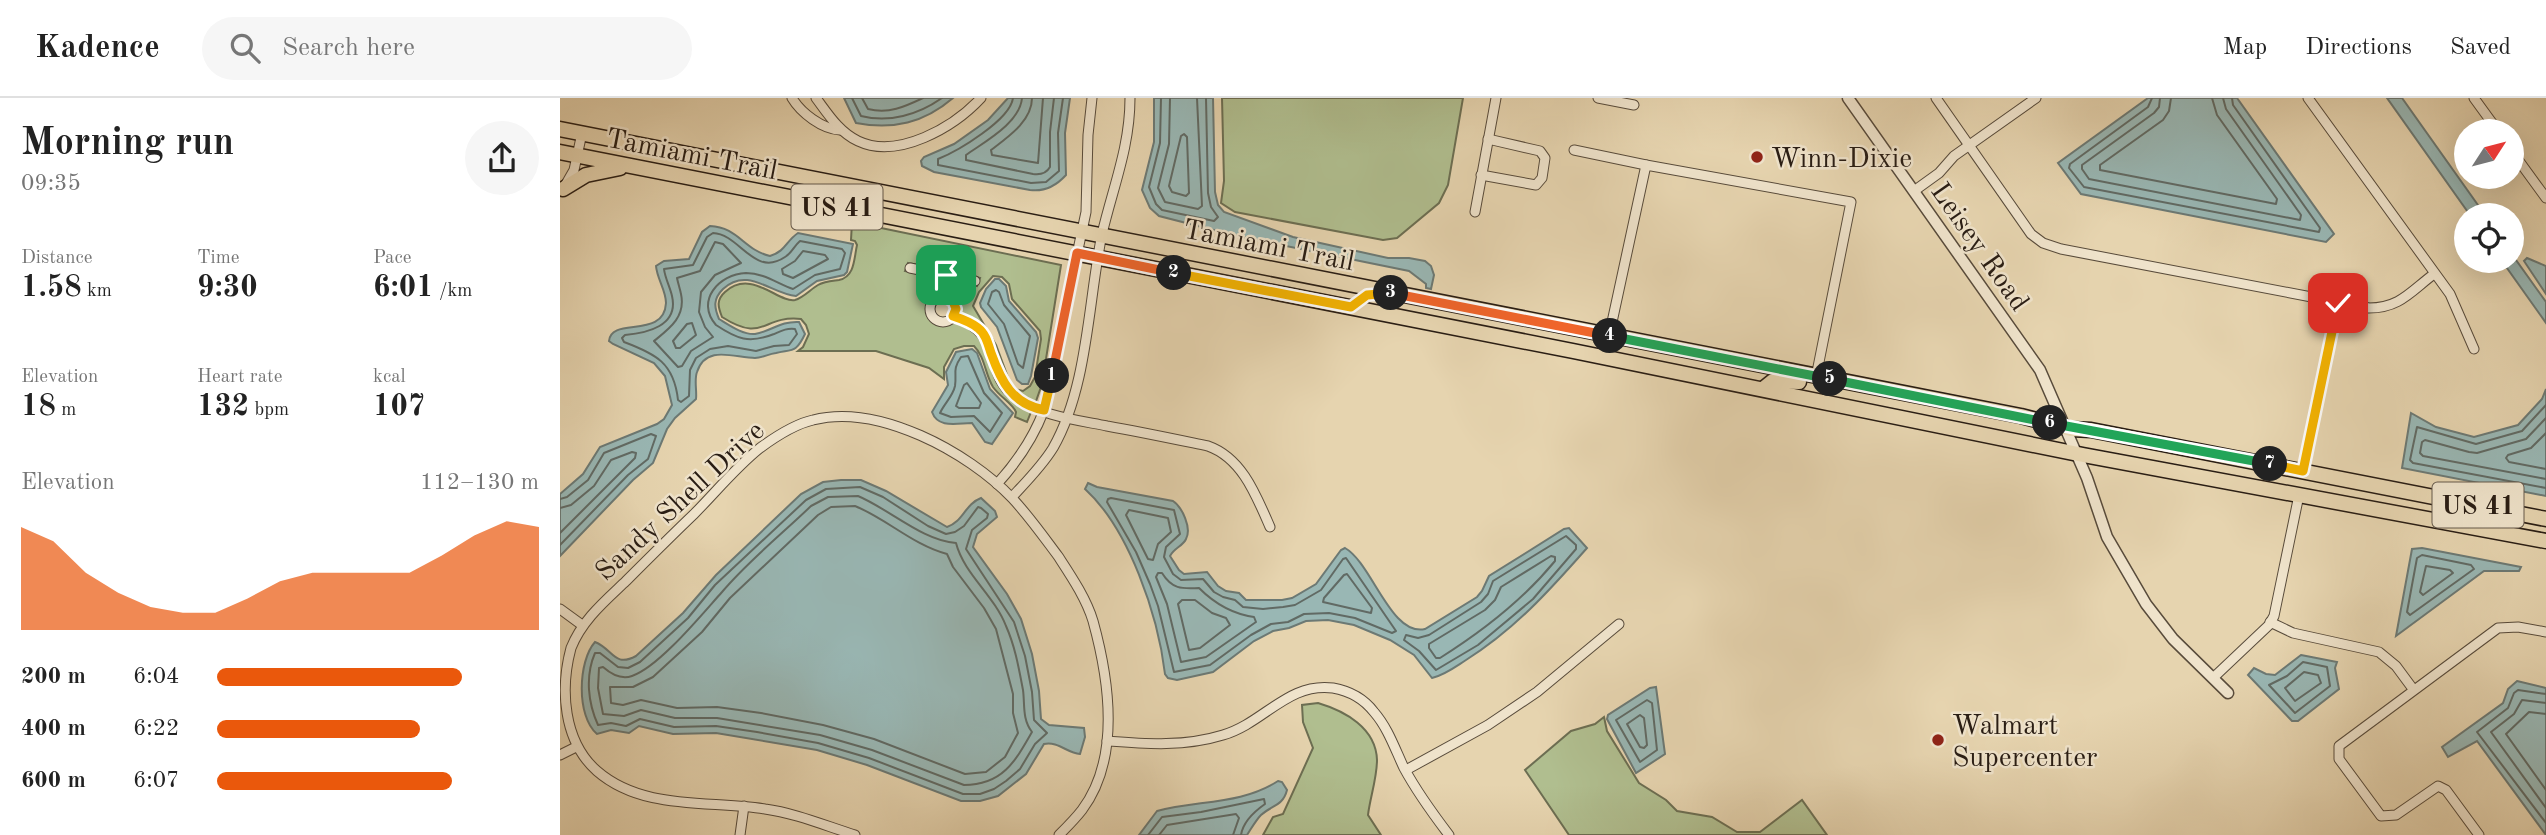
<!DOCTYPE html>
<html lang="en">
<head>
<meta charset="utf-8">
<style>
  body { margin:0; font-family:"Old Standard TT",serif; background:#f6f6f6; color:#222; height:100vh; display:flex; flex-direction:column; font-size:26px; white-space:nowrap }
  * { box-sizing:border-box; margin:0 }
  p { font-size:23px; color:#767676 }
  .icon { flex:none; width:38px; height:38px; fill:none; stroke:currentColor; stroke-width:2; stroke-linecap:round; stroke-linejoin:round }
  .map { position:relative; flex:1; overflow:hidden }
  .panel { display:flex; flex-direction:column; background:#fff; width:560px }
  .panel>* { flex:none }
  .needle { width:46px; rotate:54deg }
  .tools { position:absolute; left:1894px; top:21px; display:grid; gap:14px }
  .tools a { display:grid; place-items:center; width:70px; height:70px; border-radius:50%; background:#fff; box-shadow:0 7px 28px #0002; font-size:35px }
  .pin { position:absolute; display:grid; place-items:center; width:60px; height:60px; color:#fff; margin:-30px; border-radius:14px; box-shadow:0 4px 10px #0006 }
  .km { position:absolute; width:35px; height:35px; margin:-18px; border-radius:50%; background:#222; color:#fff; font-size:19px; line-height:35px; text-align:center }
  .round { display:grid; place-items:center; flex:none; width:74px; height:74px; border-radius:37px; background:#f6f6f6 }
  .head { display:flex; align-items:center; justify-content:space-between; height:119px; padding:0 21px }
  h1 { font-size:38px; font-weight:700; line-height:52px }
  .metrics { display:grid; grid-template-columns:repeat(3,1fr); gap:10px; height:119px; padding:7px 21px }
  .metrics div { display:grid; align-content:center }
  .metrics b { font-size:30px; font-weight:700 }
  .metrics small { font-size:19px; font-weight:400 }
  .metrics p { font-size:19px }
  .chart { height:196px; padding:14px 21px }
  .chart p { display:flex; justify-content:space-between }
  .chart svg { width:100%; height:126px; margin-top:7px; fill:#ea580c; opacity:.7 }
  ul { padding:0 21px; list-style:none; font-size:23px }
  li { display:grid; grid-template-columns:112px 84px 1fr; align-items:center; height:52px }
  li i { height:18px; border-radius:9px; background:#ea580c }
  header { display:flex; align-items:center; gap:42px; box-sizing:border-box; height:98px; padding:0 35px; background:#fff; border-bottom:2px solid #e0e0e0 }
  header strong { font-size:33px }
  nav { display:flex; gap:38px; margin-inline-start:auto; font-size:24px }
  .search { width:490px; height:63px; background:#f6f6f6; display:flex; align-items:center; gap:18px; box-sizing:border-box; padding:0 24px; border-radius:38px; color:#767676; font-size:26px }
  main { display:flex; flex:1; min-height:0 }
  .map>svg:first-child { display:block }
  .green { fill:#b0be8f; stroke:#6c6e52; stroke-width:2; fill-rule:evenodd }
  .water { fill:#99b7b4; stroke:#6c7974; stroke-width:2 }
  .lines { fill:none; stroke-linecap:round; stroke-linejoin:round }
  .shore { stroke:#616a64; stroke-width:2 }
  .minor-casing { stroke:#584b3b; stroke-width:11 }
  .tertiary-casing { stroke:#584b3b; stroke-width:13 }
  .primary-casing { stroke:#291d14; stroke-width:17 }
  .minor { stroke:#efe3cb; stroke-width:9 }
  .tertiary { stroke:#efe3cb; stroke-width:10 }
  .primary { stroke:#e6d4af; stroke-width:14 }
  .split-1-casing { stroke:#fff; stroke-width:14 }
  .split-2-casing { stroke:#fff; stroke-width:14 }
  .split-3-casing { stroke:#fff; stroke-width:14 }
  .split-4-casing { stroke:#fff; stroke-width:14 }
  .split-5-casing { stroke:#fff; stroke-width:14 }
  .split-6-casing { stroke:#fff; stroke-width:14 }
  .split-7-casing { stroke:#fff; stroke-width:14 }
  .split-8-casing { stroke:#fff; stroke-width:14 }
  .split-1 { stroke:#f5b400; stroke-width:9 }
  .split-2 { stroke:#f0652b; stroke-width:9 }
  .split-3 { stroke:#f5b400; stroke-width:9 }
  .split-4 { stroke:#f0652b; stroke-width:9 }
  .split-5 { stroke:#22a559; stroke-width:9 }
  .split-6 { stroke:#22a559; stroke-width:9 }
  .split-7 { stroke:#22a559; stroke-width:9 }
  .split-8 { stroke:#f5b400; stroke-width:9 }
  .poi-dot { fill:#8f2418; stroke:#efe3cb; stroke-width:2.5 }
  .labels { text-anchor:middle; stroke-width:5; stroke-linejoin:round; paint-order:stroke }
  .shield { fill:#efe3cb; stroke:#64584b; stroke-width:2 }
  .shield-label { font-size:26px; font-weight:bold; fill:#291d14 }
  .street-label { font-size:28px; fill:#291d14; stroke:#efe3cb }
  .poi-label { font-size:28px; fill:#291d14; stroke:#efe3cb; text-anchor:start }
</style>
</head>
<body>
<header>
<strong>Kadence</strong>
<div class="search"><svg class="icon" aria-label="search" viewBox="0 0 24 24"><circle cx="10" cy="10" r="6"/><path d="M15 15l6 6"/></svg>Search here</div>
<nav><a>Map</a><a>Directions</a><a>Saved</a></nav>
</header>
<main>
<section class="panel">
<div class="head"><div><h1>Morning run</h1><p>09:35</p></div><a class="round"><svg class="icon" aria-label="share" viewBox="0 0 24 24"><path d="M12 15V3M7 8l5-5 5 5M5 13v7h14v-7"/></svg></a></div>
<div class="metrics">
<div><p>Distance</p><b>1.58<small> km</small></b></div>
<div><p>Time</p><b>9:30</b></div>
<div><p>Pace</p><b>6:01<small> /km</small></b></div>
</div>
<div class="metrics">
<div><p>Elevation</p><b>18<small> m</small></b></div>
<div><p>Heart rate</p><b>132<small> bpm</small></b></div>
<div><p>kcal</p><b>107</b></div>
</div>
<div class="chart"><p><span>Elevation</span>112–130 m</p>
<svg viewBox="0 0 160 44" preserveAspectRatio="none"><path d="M0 44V8L10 13L20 24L30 31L40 36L50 38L60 38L70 33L80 27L90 24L100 24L110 24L120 24L130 18L140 11L150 6L160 8V44z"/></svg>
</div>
<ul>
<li><b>200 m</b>6:04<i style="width:76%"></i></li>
<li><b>400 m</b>6:22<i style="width:63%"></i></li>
<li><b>600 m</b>6:07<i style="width:73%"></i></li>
</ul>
</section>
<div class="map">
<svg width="1986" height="737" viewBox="0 0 1986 737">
  <rect width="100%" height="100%" fill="#e6d4af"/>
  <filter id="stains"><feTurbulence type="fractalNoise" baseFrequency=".00286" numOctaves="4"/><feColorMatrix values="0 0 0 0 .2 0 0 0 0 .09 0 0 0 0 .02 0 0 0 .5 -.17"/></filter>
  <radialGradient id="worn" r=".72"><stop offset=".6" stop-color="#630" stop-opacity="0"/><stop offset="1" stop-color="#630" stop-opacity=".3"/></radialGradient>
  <g class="green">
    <path d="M662,0H903L888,87L879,105L837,140L823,142L675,114L661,105L664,83Z"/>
    <path d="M292,124L501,167L482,286L475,306C466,301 458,297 452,290C427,260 444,232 399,216V205L387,195L390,182L417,188L420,180L348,165L345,173L382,181L379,195C368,200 365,208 368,219C376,229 384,230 394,223C435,238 422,266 444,294C451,303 461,308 471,314L467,324L455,319L456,314C452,305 440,299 433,289C425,276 425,259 414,248H404L394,251L384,269V281L369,270L316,253H238L243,249L249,236L246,227L241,221C201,217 205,246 162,219C158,209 156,202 165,194C191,170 218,205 235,202C243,200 251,191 258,187C265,183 271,183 279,182C295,179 294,160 297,147L295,143L291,142ZM433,178L442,179L449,186L452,201L480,233L481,241L475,279L470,288L463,293L455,291L449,282L436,247L413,208L419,194Z"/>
    <path d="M758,605C785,613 816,630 817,662C817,680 810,700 808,717L821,737H703L713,719L723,716L753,650L743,624L742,607Z"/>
    <path d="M1044,619L1047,633L1079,685L1106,702L1117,713L1152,719L1177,734H1200L1242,702L1267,737H1009L965,672L1011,633L1035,626Z"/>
  </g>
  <g class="water">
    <path d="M284,0H393C364,25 333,32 296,25Z"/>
    <path d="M448,0H510L505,35L506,77C496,88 485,94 470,92L374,74L362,68L361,63L364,59L394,46L428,22Z"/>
    <path d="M594,0H653L655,94L658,107L664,114L733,139L828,160H849L865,163L871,168L874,177L871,191L866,190V186L849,173L677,138L599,118L590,110L582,92L594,44Z"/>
    <path d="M1588,0H1677L1774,136L1766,144L1521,96L1498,65Z"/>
    <path d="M1827,0H1842L1925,117H1910Z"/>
    <path d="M150,128C178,129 184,152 210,158C226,153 226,143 238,135L293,146L287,174L284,177L257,183L236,198C211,196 188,168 163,191C153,201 154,209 159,221C169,227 183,237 195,236C212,233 220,223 239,224L245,236C236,255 233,251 216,255C208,256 202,260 195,260C175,260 146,246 137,274C134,282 137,292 136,301L115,320L107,331L93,365L73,382L0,458V396L23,376L40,349L97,326L104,321L112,307L105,278L94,265L53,246L49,243C51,218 104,242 106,205C106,192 97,181 96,168L104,163L129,161L142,134Z"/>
    <path d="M1951,155L1986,204V225L1942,163H1951Z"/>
    <path d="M1967,160L1986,168V196L1964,163Z"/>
    <path d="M435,181H439L446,188L449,203L476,234L478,240L471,278L468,286H462L457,282L437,229L421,209L420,205L426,191Z"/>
    <path d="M412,251L417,255L430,291L453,315L432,346L425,344L412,325C398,325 378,331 372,314L388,287L386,274L396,254Z"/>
    <path d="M1986,291V398L1842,370L1851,315L1876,329L1914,339L1958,327L1982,301Z"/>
    <path d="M281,382H301L326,393L387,429C403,424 405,406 421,400L435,413L437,419L417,436L413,449L447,496L461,521L472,556L479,593L481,621L489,627L524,630L525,639L520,656C507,655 498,643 484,646L466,676L438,698L420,703H401L307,667L257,652L156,635L113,636L79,628L69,635L51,632L37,636C16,618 18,563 35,544C53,551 54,570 76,558L123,515L156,477L241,396L263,384Z"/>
    <path d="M528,385L537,389L613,403C622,409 632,430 626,441C623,448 614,450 610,458L619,472L624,476L647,474L658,488L666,493L679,495L686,502H722L732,500L756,486L781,452L785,450C812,465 831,539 865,531L917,499L922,493L929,478L1004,431L1009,430L1027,450C989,493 955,531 906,562C895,569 885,577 872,580L854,557L830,542L794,527L768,522L746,523L729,530L713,533L694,543L653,574L617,582L608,580L605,576C598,517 569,431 525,391Z"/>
    <path d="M1862,450L1961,469L1959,473H1924L1836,538L1852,451Z"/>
    <path d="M1741,557L1777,564L1775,570L1779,591L1738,623H1732L1688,577L1694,570L1706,576L1715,577Z"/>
    <path d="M1957,583L1986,590V737L1917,643L1888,659L1882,649L1943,605L1948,591Z"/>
    <path d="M1096,589L1105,656L1076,675L1047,621L1048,617L1090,590Z"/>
    <path d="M718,683L722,684L727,692C723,708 712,707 701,717C696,722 691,731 687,737H579L597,713C637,702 681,707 718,683Z"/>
  </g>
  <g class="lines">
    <g class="shore">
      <path d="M292,0L301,18C329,25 358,17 382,0"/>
      <path d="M302,0L308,11C329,16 344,9 363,0"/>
      <path d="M453,0C450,22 398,53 378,61V67L471,85L486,84L499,73L498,35L503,0"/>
      <path d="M462,0C460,25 424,44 406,57V62L473,76C480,77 486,76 490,69V34L494,0"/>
      <path d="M472,0C472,23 448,39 431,52L432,57L478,65L483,0"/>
      <path d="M601,0L600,45L589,89L596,106L602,112L654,123L658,119L651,109L648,95L646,0"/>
      <path d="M610,0L609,46L598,90L605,104L638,111L642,108L637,0"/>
      <path d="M1592,0L1588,9L1510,66L1509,70L1524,89L1759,134L1760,130L1673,7L1672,0"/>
      <path d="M1600,0L1599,9L1594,15L1522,67V71L1529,81L1740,122L1741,117L1666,11L1663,0"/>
      <path d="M1611,0L1609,13L1603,22L1540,67V72L1716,106L1717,101L1657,17L1652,0"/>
      <path d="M624,36L627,39L629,95L626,98L612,94L609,88L621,38Z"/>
      <path d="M153,135C180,136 194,180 225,159C232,155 234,148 240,143L282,151L285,155L280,171L255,177L233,191C218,186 204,175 186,175C159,176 135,203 156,227C177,241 189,246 214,236C221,233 226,230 235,231L237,236L229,247L214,248L196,253L168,248L150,251L136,260L130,272L129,298L121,304L118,302C114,265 96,256 64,244L62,240L65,237C87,235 119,228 112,198C110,189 105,180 104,171L133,167L147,139Z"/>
      <path d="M155,144L163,146L181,165L155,177L141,194L139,214L145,229L153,239L131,253L122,268L118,269L94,243C109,231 126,219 121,196C120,191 118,185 117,180L140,173Z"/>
      <path d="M243,153L265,157L268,161L233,180L223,176L222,171L235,163Z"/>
      <path d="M436,192L439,194L444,207L470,238L463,270L458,266L444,226L428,206L432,194Z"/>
      <path d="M132,225L136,237L120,250H116L113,243L127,226Z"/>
      <path d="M408,258L424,295L442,315L430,334L414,318L391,319L380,315C384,306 393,298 395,288C397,275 392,272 401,259Z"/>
      <path d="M407,285L421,305L419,310H399L396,308L404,287Z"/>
      <path d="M1986,307L1962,333L1916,346L1857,329L1850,362L1853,365L1986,390"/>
      <path d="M1986,320L1966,341L1917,355L1909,354L1865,342L1862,344L1860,355L1863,358L1986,381"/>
      <path d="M1986,335L1971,350L1948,357L1946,360L1949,364L1986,371"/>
      <path d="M300,389L323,399L368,428L386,436L395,434L404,428L418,409L421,410L428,416L427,420L412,432L406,451L454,524L465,558L472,594L474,622L487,635L475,646L460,671L446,683L434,691L420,696H403L309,660L258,645L197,634L156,628L114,629L80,621L66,628L51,625L38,627C28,605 25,578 35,555H40L58,569L68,570L80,564L128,520L155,487L246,402L266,391Z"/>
      <path d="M298,398C329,411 363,443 396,445C404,476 434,497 446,528C455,548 459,571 463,592C465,607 462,621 472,634C455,664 442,687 404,687L312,652L260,637L157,620H115L81,612L64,618L43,616L38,590L39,570L43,569C51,576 61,582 72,578C99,569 143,515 162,494C188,463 222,436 251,408L268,399Z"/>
      <path d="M551,400L614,412L620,436L606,449L604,459L613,476L621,482L643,481L654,494L663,499L675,502L683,509L703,511L723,509L735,507L761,492L783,461L786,460L836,533L832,535L795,520L769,515L744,516L728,524L711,526L691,537L650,567L614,574L598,508L590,486L576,454L547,404L548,401Z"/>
      <path d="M0,401L7,399L28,382L44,355L91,336L96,338L88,361L68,377L0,447"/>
      <path d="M295,408C327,421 353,447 387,456L393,469L424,510L436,531L453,596V615L458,635L445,659L426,674L405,676L314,641L263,627L201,615L157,609L117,610L81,602L63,607L51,605L50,589H73L93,579L142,534L170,500L258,417L271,409Z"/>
      <path d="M0,410L11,407L34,388L51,362L72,354L76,355L75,360L0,435"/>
      <path d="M569,412L608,420L611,434L598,446L593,462L588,461L566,417Z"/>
      <path d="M1006,438L1016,447V451L973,501L918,547L876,572L859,553L844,542L846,537L858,540L869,537L921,504L928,496L933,483Z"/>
      <path d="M1862,457L1911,467L1914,471L1850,517L1847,514L1857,460Z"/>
      <path d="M991,458L995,459V463C963,502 923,533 880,560H876L869,550V546L925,512L935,502L941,489Z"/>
      <path d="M1866,468L1890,472L1893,475L1863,497L1860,494Z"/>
      <path d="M598,475H602C612,491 621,491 639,490C654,505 673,516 694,519L696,524L646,559L621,564L607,506L596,479Z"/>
      <path d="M787,476L812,510L811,515L763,504L764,500L784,477Z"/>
      <path d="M622,502H635L652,515L666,520L670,527L640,550L629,552L618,506Z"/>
      <path d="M1743,564L1767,569L1770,588L1735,615L1709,587L1727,578Z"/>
      <path d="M1744,574L1758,577L1761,585L1735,603L1725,590Z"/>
      <path d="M1986,596L1958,592L1954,595L1948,610L1917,634L1986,725"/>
      <path d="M1087,602L1092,605L1097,652L1080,664L1056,622Z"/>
      <path d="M1986,605L1962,602L1954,616L1931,634L1986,710"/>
      <path d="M1986,616L1969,614L1946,636L1986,692"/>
      <path d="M1080,617L1084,620L1087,647L1084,650L1080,649L1067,626Z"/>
      <path d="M588,737L602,719L641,714L704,701L705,706C695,713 683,724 681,737"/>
      <path d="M599,737L607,727L676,716L679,720L673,737"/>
    </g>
    <g class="minor-casing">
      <g id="minor">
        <path d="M232,0C241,15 262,31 280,32"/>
        <path d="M256,0C268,16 279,34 298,43C338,62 394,29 421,0"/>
        <path d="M1038,0L1074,7"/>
        <path d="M1376,0L1471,136L1483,145L1501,151L1809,210C1840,210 1851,193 1874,176"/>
        <path d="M1748,0L1890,196L1914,251"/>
        <path d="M1914,0L1938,33"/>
        <path d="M1014,52L1086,67"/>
        <path d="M1951,52L1986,100"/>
        <path d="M921,77L976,87L982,80L985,60L980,53L928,41"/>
        <path d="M6,86L14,72L22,35"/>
        <path d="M1354,93L1379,75L1394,58L1476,0"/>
        <path d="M915,114L936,0"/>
        <path d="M350,170L415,183"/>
        <path d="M383,198L386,177"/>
        <circle cx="383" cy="211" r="13"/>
        <path d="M393,218C448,238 421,273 455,299C480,318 517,322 547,328C581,334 614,341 648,348C682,360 696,397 710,429"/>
        <path d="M1049,238L1086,67L1291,104L1256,279"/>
        <path d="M1743,373L1778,205"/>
        <path d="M437,386C458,363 473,341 484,312L526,114L528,37L532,0"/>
        <path d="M452,399C466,384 482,368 493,350C528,289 528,204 542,136C553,89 570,49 570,0"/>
        <path d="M0,511L22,527"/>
        <path d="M1710,524L1733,535L1819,554L1836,568L1853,591"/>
        <path d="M1653,580L1709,527L1714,518L1739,397"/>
        <path d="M547,643C587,646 624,649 663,637C704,625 728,584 773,590C790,593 804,601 814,614C828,630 835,651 844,670C857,694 873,716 889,737"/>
        <path d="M0,657L16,649"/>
        <path d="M846,672L928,627L977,594L1059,526"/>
        <path d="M180,737L184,708"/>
        <path d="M295,737C266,728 235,715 205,711C149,702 83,713 37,673C3,643 0,591 11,550C22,522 45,503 66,483C88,461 110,439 133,417C155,395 176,369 200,350C215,339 235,326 253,322C318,305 408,354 452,400C469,418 483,438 498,458C511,478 526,500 533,523C549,581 561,660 522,712C515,721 507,729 499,737"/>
        <path d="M1919,737L1886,692L1878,688L1836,717L1821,718L1779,661V648L1938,530L1958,529L1986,534"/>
      </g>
    </g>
    <g class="tertiary-casing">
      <path id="tertiary" d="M1288,0L1480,272L1527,380L1547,439L1586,506L1613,541L1668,595"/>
    </g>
    <g class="primary-casing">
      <g id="primary">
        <path d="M0,31L1461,318L1511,331L1531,332L1986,421"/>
        <path d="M0,54L1013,253L1523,357L1986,443"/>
        <path d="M3,91L26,77L60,70"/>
        <path d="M1203,291L1213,283L1239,284"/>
      </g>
    </g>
    <use href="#minor" class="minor"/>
    <use href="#tertiary" class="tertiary"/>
    <use href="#primary" class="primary"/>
  </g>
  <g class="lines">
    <g class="split-1-casing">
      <path id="split-1" d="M386,177L383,198L393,203L396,211L393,218C402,221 411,224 418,230C426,236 428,246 431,255C441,283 452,306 484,312L492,278"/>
    </g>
    <g class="split-2-casing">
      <path id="split-2" d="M492,278L517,155L614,175"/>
    </g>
    <g class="split-3-casing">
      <path id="split-3" d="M614,175L791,209L807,197L831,195"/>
    </g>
    <g class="split-4-casing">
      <path id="split-4" d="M831,195L1050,238"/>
    </g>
    <g class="split-5-casing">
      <path id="split-5" d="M1050,238L1270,281"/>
    </g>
    <g class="split-6-casing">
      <path id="split-6" d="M1270,281L1490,325"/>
    </g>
    <g class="split-7-casing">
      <path id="split-7" d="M1490,325L1710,366"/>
    </g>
    <g class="split-8-casing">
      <path id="split-8" d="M1710,366L1743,373L1778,205"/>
    </g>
    <use href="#split-1" class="split-1"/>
    <use href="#split-2" class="split-2"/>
    <use href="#split-3" class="split-3"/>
    <use href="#split-4" class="split-4"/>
    <use href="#split-5" class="split-5"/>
    <use href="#split-6" class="split-6"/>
    <use href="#split-7" class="split-7"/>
    <use href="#split-8" class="split-8"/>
  </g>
  <g class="poi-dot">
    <circle cx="1197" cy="59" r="7"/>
    <circle cx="1378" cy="642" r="7"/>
  </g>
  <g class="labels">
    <g class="shield">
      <rect x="231.5" y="86.5" width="91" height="45" rx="5"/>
      <rect x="1872.5" y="384.5" width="91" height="45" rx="5"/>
    </g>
    <g class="shield-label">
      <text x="277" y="118">US 41</text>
      <text x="1918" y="416">US 41</text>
    </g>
    <g class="street-label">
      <text transform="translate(132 55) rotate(11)" y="10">Tamiami Trail</text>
      <text transform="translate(709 146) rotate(11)" y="10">Tamiami Trail</text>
      <text transform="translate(1421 148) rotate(55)" y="10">Leisey Road</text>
      <text transform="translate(119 402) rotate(-43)" y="10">Sandy Shell Drive</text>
    </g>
    <g class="poi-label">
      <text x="1211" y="69">Winn-Dixie</text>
      <text x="1392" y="636">Walmart<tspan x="1392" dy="32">Supercenter</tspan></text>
    </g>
  </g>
  <rect width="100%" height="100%" filter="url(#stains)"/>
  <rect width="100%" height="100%" fill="url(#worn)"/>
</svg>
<div class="tools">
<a><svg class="needle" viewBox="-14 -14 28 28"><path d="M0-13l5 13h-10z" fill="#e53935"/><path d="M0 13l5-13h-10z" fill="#767676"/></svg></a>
<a><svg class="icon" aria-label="locate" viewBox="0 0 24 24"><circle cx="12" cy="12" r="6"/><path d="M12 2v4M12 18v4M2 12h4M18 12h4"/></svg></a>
</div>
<div class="pin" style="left:386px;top:177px;background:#1e9e55"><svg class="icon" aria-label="arrive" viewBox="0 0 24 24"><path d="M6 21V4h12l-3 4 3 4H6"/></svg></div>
<div class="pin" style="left:1778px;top:205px;background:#d93025"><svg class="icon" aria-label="check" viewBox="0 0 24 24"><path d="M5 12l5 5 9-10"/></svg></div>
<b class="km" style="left:492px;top:278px">1</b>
<b class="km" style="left:614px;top:175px">2</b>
<b class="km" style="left:831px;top:195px">3</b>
<b class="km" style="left:1050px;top:238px">4</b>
<b class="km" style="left:1270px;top:281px">5</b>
<b class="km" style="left:1490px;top:325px">6</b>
<b class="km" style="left:1710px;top:366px">7</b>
</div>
</main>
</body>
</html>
